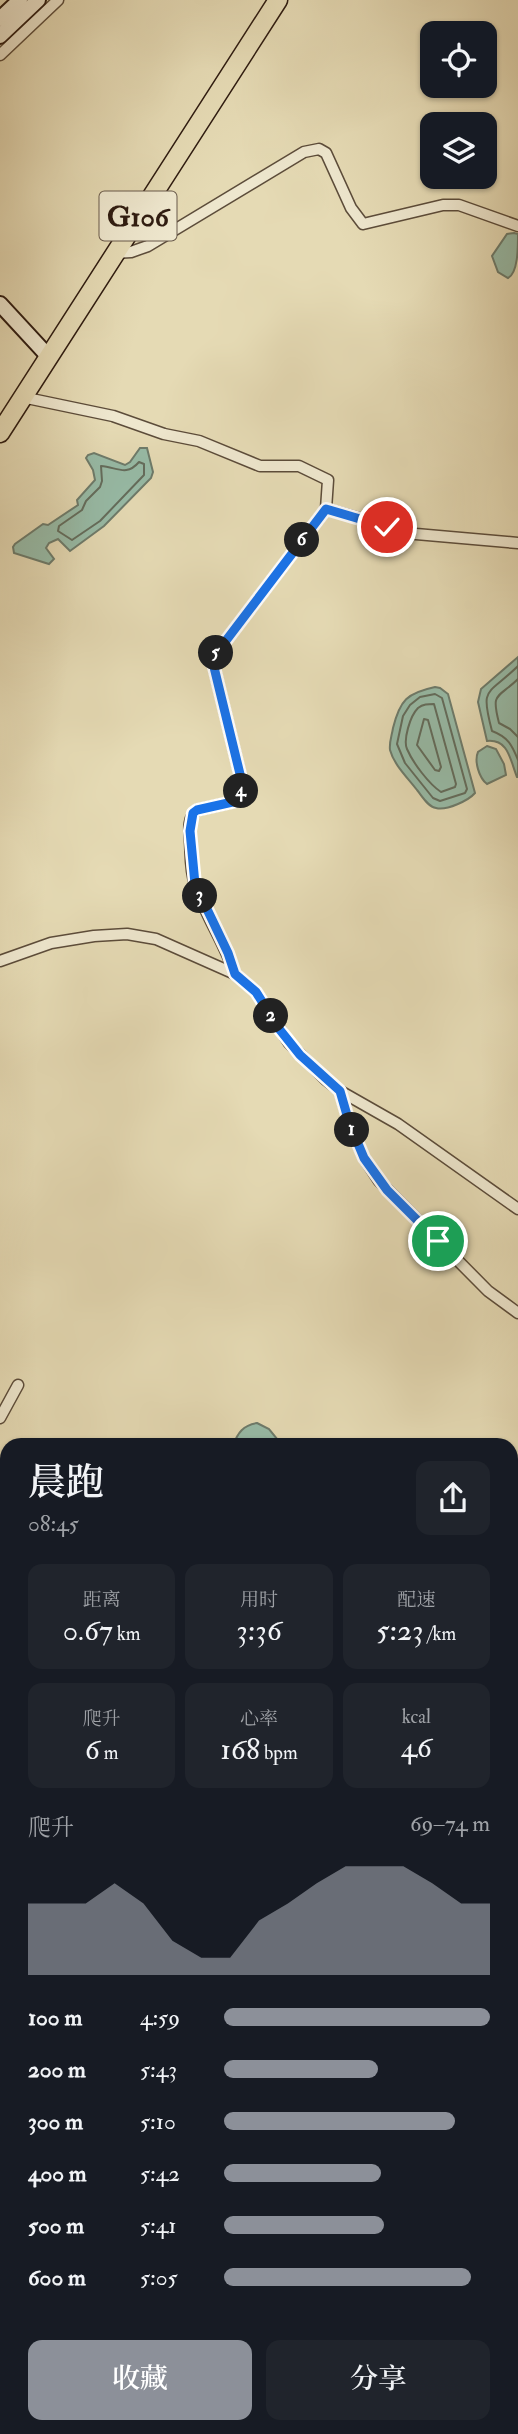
<!DOCTYPE html>
<html lang="zh">
<head>
<meta charset="utf-8">
<style>
  body { margin:0; font-family:"IM FELL Double Pica","Noto Serif SC",serif; background:#20242c; color:#f1f3f6; height:100vh; display:flex; flex-direction:column; font-size:26px; white-space:nowrap }
  * { box-sizing:border-box; margin:0 }
  p { font-size:23px; color:#9ea1a6 }
  .icon { flex:none; width:38px; height:38px; fill:none; stroke:currentColor; stroke-width:2; stroke-linecap:round; stroke-linejoin:round }
  .map { position:relative; flex:1; overflow:hidden }
  .drawer { position:absolute; left:0px; top:1438px; width:518px; height:996px; display:flex; flex-direction:column; background:#171b24; border-radius:21px 21px 0 0; box-shadow:0 2px 5px #0004 }
  .drawer>* { flex:none }
  .buttons { position:absolute; left:420px; top:21px; display:grid; gap:14px }
  .buttons a { display:grid; place-items:center; width:77px; height:77px; border-radius:14px; background:#171b24; box-shadow:0 2px 5px #0004; font-size:35px }
  .pin { position:absolute; display:grid; place-items:center; width:60px; height:60px; color:#fff; margin:-30px; border:4px solid #fff; border-radius:50%; box-shadow:0 2px 7px #0007 }
  .km { position:absolute; width:35px; height:35px; margin:-18px; border-radius:50%; background:#222; color:#fff; font-size:19px; line-height:35px; text-align:center }
  .round { display:grid; place-items:center; flex:none; width:74px; height:74px; border-radius:14px; background:#20242c }
  .head { display:flex; align-items:center; justify-content:space-between; height:119px; padding:0 28px }
  h1 { font-size:38px; font-weight:600; line-height:52px }
  .metrics { display:grid; grid-template-columns:repeat(3,1fr); gap:10px; height:119px; padding:7px 28px }
  .metrics div { display:grid; align-content:center; border-radius:14px; background:#20242c; text-align:center }
  .metrics b { font-size:30px; font-weight:600 }
  .metrics small { font-size:19px; font-weight:400 }
  .metrics p { font-size:19px }
  .chart { height:196px; padding:14px 28px }
  .chart p { display:flex; justify-content:space-between }
  .chart svg { width:100%; height:126px; margin-top:7px; fill:#8c9099; opacity:.7 }
  .cta { display:flex; gap:14px; margin-top:auto; padding:14px 28px }
  .cta a { flex:1; height:80px; border-radius:14px; background:#8c9099; color:#fff; font-size:28px; font-weight:600; line-height:80px; text-align:center }
  .cta a+a { background:#20242c; color:#f1f3f6 }
  ul { padding:0 28px; list-style:none; font-size:23px }
  li { display:grid; grid-template-columns:112px 84px 1fr; align-items:center; height:52px }
  li i { height:18px; border-radius:9px; background:#8c9099 }
  .map>svg:first-child { display:block }
  .green { fill:#b2c08f; stroke:#706e50; stroke-width:2 }
  .water { fill:#97bba7; stroke:#6d7b6b; stroke-width:2 }
  .lines { fill:none; stroke-linecap:round; stroke-linejoin:round }
  .shore { stroke:#636c5c; stroke-width:2 }
  .street-casing { stroke:#5c4c3a; stroke-width:13 }
  .secondary-casing { stroke:#2f1c11; stroke-width:18 }
  .highway-casing { stroke:#2f1c11; stroke-width:21 }
  .street { stroke:#eee7ce; stroke-width:10 }
  .secondary { stroke:#eee7ce; stroke-width:14 }
  .highway { stroke:#e5dab4; stroke-width:18 }
  .route-casing { stroke:#fff; stroke-width:14 }
  .route { stroke:#1a73e8; stroke-width:9 }
  .labels { text-anchor:middle; stroke-width:5; stroke-linejoin:round; paint-order:stroke }
  .shield { fill:#eee7ce; stroke:#68594a; stroke-width:2 }
  .shield-label { font-size:28px; font-weight:bold; fill:#2f1c11 }
</style>
</head>
<body>
<div class="map">
<svg width="518" height="2434" viewBox="0 0 518 2434">
  <rect width="100%" height="100%" fill="#e5dab4"/>
  <filter id="stains"><feTurbulence type="fractalNoise" baseFrequency=".00286" numOctaves="4"/><feColorMatrix values="0 0 0 0 .2 0 0 0 0 .09 0 0 0 0 .02 0 0 0 .5 -.17"/></filter>
  <radialGradient id="worn" r=".72"><stop offset=".6" stop-color="#630" stop-opacity="0"/><stop offset="1" stop-color="#630" stop-opacity=".3"/></radialGradient>
  <path class="green" d="M0,2017L7,2018V2167H0Z"/>
  <g class="water">
    <path d="M514,233L518,234C518,248 518,273 508,278L498,272L492,256L507,234Z"/>
    <path d="M140,448H147L153,472L151,478L104,526L70,551L58,539L49,543L46,548L54,559L49,564L14,553L13,547L15,544L43,524L48,525L78,505L77,500L95,480L93,470L86,458L88,455L94,453L125,465L130,462Z"/>
    <path d="M518,657V777H517C510,760 509,739 487,741L478,702L481,689Z"/>
    <path d="M435,687L440,688L448,694L475,793C469,800 447,811 436,808C428,807 422,796 417,790C408,778 394,765 390,750C389,742 392,735 393,728C400,700 407,693 435,687Z"/>
    <path d="M487,746L496,749L504,764L506,775L487,784C479,778 474,761 478,752Z"/>
    <path d="M257,1423L269,1429L282,1445H233C238,1433 243,1425 257,1423Z"/>
  </g>
  <g class="lines">
    <g class="shore">
      <path d="M139,462L144,464V475L100,521L72,540L58,531L59,526L82,510L86,501L100,487L102,481L101,466C117,467 126,477 139,462Z"/>
      <path d="M518,666C487,696 480,686 492,731C508,737 512,745 518,760"/>
      <path d="M518,679C497,699 491,692 499,723L510,729L518,737"/>
      <path d="M435,694L442,698L467,789L465,793L440,801L433,798L405,763L397,744L403,716L410,705L420,697Z"/>
      <path d="M434,704L456,784L455,787L441,792C429,784 413,763 407,749C403,740 410,716 418,708C423,704 428,704 434,704Z"/>
      <path d="M424,719L428,720L441,767L439,771L435,770L417,745Z"/>
    </g>
    <g class="street-casing">
      <g id="street">
        <path d="M0,55L58,0"/>
        <path d="M114,253L131,252L148,246L304,152L319,149L326,153L351,208L363,224L443,205H459L518,226"/>
        <path d="M22,397L113,416L164,434L199,441L260,466H299L328,480L326,509L212,659L240,774L242,796L237,801L197,810C188,817 189,829 190,840C191,854 190,870 195,884C205,915 224,942 235,974"/>
        <path d="M326,509L416,534L518,543"/>
        <path d="M0,961L51,943L94,936L127,934L156,939L235,974L256,992L289,1043L326,1080L340,1091L398,1124L518,1209"/>
        <path d="M340,1091L349,1122L364,1158L379,1181L488,1291L518,1313"/>
        <path d="M0,1418L18,1385"/>
        <path d="M511,1888L518,1879"/>
        <path d="M511,1927L518,1930"/>
        <path d="M0,2011L7,2012"/>
      </g>
    </g>
    <g class="secondary-casing">
      <g id="secondary">
        <path d="M0,19L20,0"/>
        <path d="M0,36L38,0"/>
        <path d="M0,304L48,356"/>
      </g>
    </g>
    <g class="highway-casing">
      <path id="highway" d="M0,433L278,0"/>
    </g>
    <use href="#street" class="street"/>
    <use href="#secondary" class="secondary"/>
    <use href="#highway" class="highway"/>
  </g>
  <g class="lines">
    <g class="route-casing">
      <path id="route" d="M387,527L326,509L212,659L240,774L242,796L237,801L197,810L193,813L190,831L195,884L228,953L235,974L256,992L280,1030L300,1055L340,1091L349,1122L364,1158L387,1190L438,1241"/>
    </g>
    <use href="#route" class="route"/>
  </g>
  <g class="labels">
    <rect class="shield" x="99.5" y="191.5" width="77" height="49" rx="5"/>
    <g class="shield-label">
      <text x="138" y="226">G106</text>
    </g>
  </g>
  <rect width="100%" height="100%" filter="url(#stains)"/>
  <rect width="100%" height="100%" fill="url(#worn)"/>
</svg>
<div class="buttons">
<a><svg class="icon" aria-label="locate" viewBox="0 0 24 24"><circle cx="12" cy="12" r="6"/><path d="M12 2v4M12 18v4M2 12h4M18 12h4"/></svg></a>
<a><svg class="icon" aria-label="layers" viewBox="0 0 24 24"><path d="M12 4l9 5-9 5-9-5zM3 14l9 5 9-5"/></svg></a>
</div>
<div class="pin" style="left:438px;top:1241px;background:#1e9e55"><svg class="icon" aria-label="arrive" viewBox="0 0 24 24"><path d="M6 21V4h12l-3 4 3 4H6"/></svg></div>
<div class="pin" style="left:387px;top:527px;background:#d93025"><svg class="icon" aria-label="check" viewBox="0 0 24 24"><path d="M5 12l5 5 9-10"/></svg></div>
<b class="km" style="left:352px;top:1130px">1</b>
<b class="km" style="left:271px;top:1016px">2</b>
<b class="km" style="left:200px;top:896px">3</b>
<b class="km" style="left:241px;top:791px">4</b>
<b class="km" style="left:216px;top:653px">5</b>
<b class="km" style="left:302px;top:540px">6</b>
<section class="drawer">
<div class="head"><div><h1>晨跑</h1><p>08:45</p></div><a class="round"><svg class="icon" aria-label="share" viewBox="0 0 24 24"><path d="M12 15V3M7 8l5-5 5 5M5 13v7h14v-7"/></svg></a></div>
<div class="metrics">
<div><p>距离</p><b>0.67<small> km</small></b></div>
<div><p>用时</p><b>3:36</b></div>
<div><p>配速</p><b>5:23<small> /km</small></b></div>
</div>
<div class="metrics">
<div><p>爬升</p><b>6<small> m</small></b></div>
<div><p>心率</p><b>168<small> bpm</small></b></div>
<div><p>kcal</p><b>46</b></div>
</div>
<div class="chart"><p><span>爬升</span>69–74 m</p>
<svg viewBox="0 0 160 44" preserveAspectRatio="none"><path d="M0 44V19L10 19L20 19L30 12L40 19L50 32L60 38L70 38L80 25L90 19L100 12L110 6L120 6L130 6L140 12L150 19L160 19V44z"/></svg>
</div>
<ul>
<li><b>100 m</b>4:59<i style="width:100%"></i></li>
<li><b>200 m</b>5:43<i style="width:58%"></i></li>
<li><b>300 m</b>5:10<i style="width:87%"></i></li>
<li><b>400 m</b>5:42<i style="width:59%"></i></li>
<li><b>500 m</b>5:41<i style="width:60%"></i></li>
<li><b>600 m</b>5:05<i style="width:93%"></i></li>
</ul>
<div class="cta"><a>收藏</a><a>分享</a></div>
</section>
</div>
</body>
</html>
